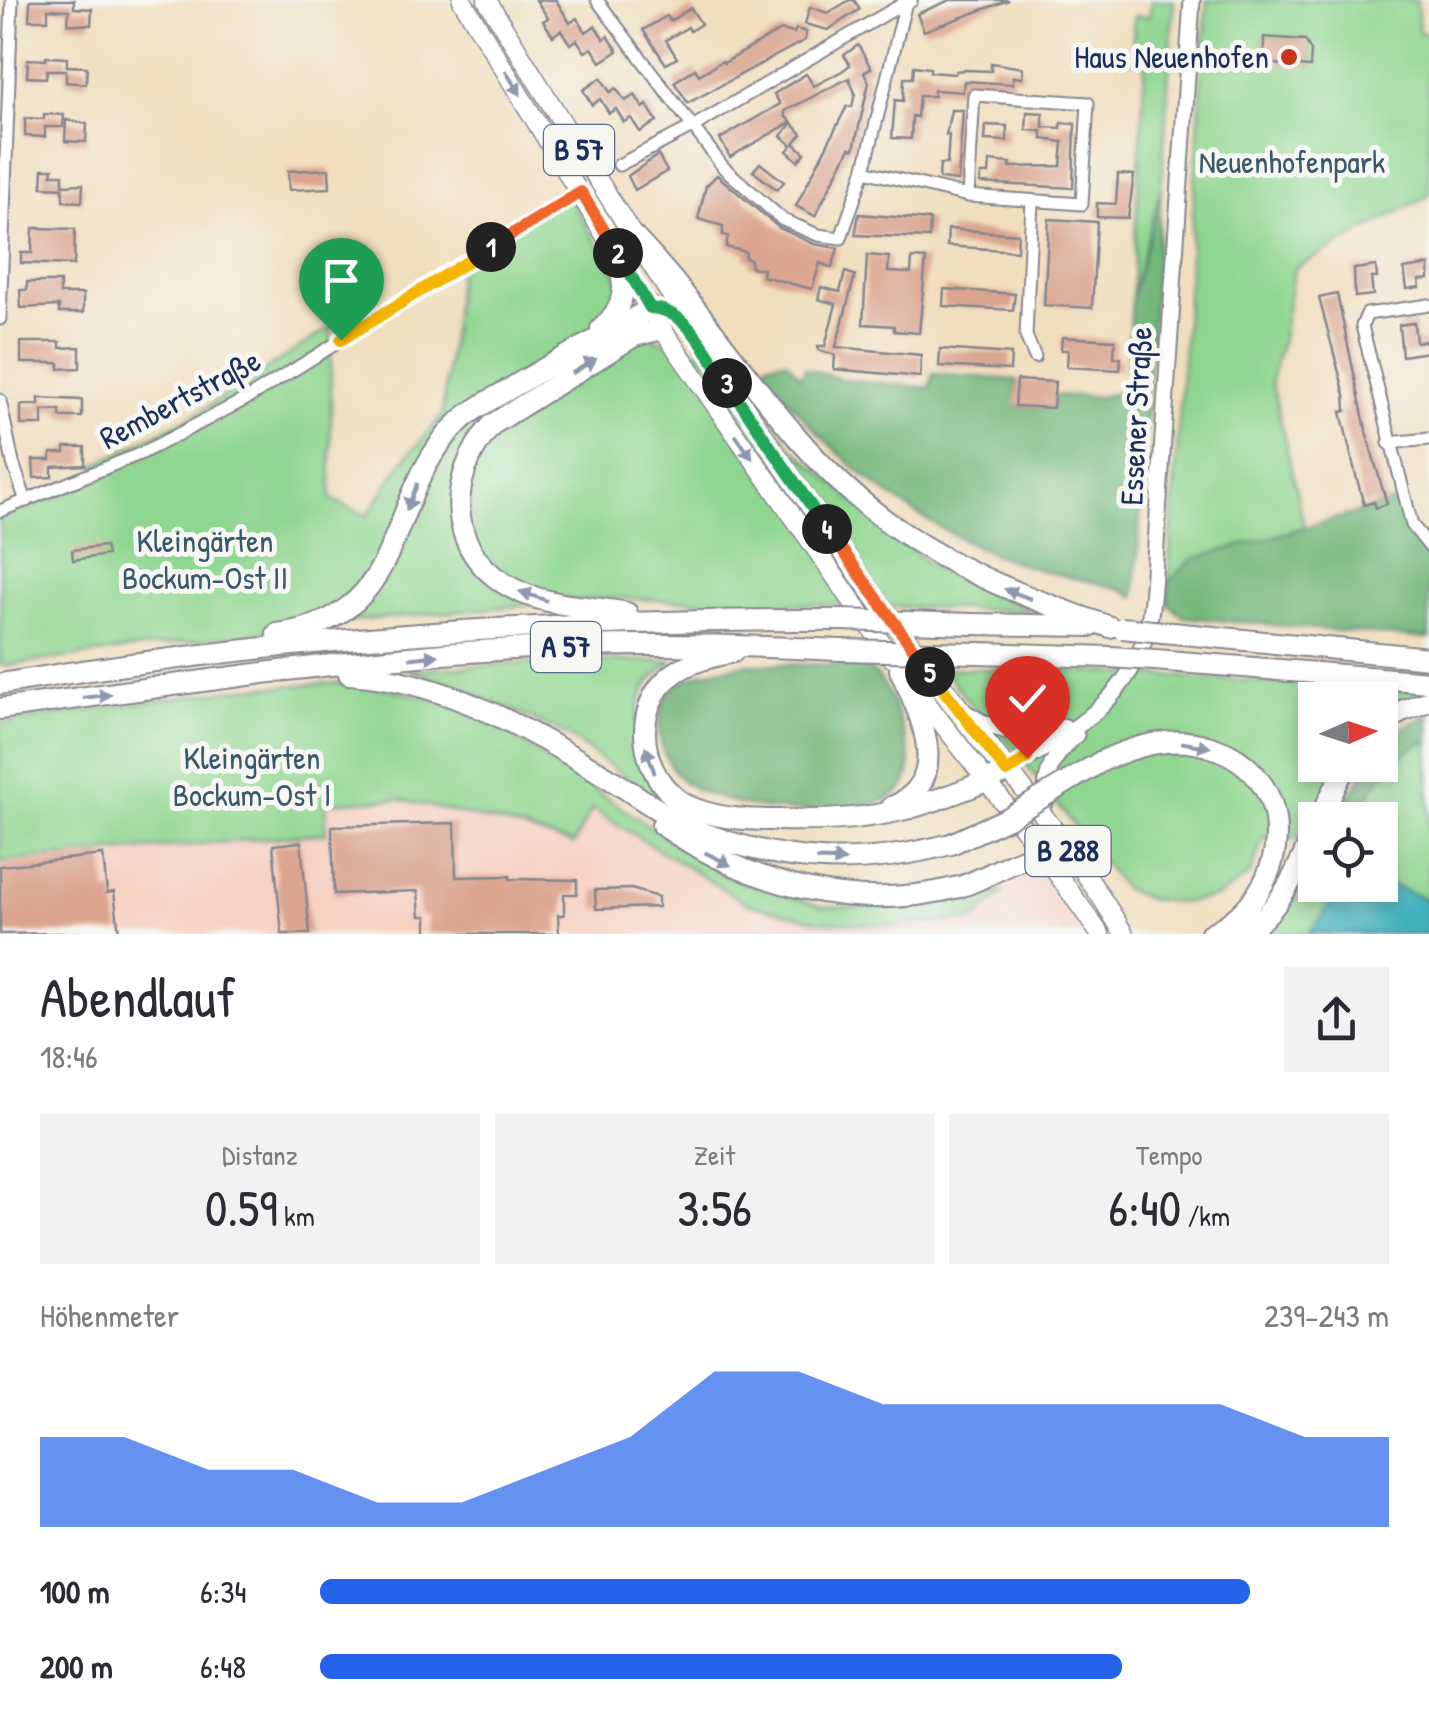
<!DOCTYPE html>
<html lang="de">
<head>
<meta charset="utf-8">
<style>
  body { margin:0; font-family:"Patrick Hand",sans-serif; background:#f2f2f3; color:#2b2b33; height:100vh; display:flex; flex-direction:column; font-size:38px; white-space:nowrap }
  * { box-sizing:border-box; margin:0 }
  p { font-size:32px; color:#7c7c81 }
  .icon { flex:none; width:55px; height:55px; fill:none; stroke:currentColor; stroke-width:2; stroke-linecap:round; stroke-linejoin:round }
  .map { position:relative; height:934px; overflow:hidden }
  .drawer { display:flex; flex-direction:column; background:#fff; flex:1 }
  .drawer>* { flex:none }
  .needle { width:65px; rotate:87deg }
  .buttons { position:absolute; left:1298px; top:682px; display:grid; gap:20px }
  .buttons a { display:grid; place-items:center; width:100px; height:100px; border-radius:0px; background:#fff; box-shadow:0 5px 15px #0003; font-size:50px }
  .pin { position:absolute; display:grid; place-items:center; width:85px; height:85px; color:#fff; margin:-102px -42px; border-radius:50% 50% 50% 0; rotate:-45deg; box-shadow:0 0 10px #0007 }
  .pin .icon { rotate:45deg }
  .km { position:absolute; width:50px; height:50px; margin:-25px; border-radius:50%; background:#222; color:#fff; font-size:28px; line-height:50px; text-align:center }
  .round { display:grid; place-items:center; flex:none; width:105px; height:105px; border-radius:0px; background:#f2f2f3 }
  .head { display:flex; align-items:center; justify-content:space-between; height:170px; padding:0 40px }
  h1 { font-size:55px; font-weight:600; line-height:75px }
  .stats { display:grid; grid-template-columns:repeat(3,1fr); gap:15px; height:170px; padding:10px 40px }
  .stats div { display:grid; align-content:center; border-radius:0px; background:#f2f2f3; text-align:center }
  .stats b { font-size:50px; font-weight:600 }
  .stats small { font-size:28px; font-weight:400 }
  .stats p { font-size:28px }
  .chart { height:280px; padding:20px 40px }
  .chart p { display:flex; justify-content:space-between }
  .chart svg { width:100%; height:180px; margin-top:10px; fill:#2563eb; opacity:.7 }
  ul { padding:0 40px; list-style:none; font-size:32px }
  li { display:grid; grid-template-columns:160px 120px 1fr; align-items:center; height:75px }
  li i { height:25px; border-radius:12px; background:#2563eb }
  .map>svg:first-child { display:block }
  .built { fill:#f6d2c4 }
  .green { fill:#8fd690; stroke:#558277; stroke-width:2.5; fill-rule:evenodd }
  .forest { fill:#73b77a; stroke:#47736c; stroke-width:2.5 }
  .water { fill:#40b0bb; stroke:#2e708c; stroke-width:2.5 }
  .building { fill:#daa48f }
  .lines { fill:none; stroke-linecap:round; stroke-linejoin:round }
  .minor-casing { stroke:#86868e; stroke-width:15 }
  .tertiary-casing { stroke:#86868e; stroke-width:18 }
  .secondary-casing { stroke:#86868e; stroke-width:19 }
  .primary-casing { stroke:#86868e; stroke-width:21 }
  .motorway-casing { stroke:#86868e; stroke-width:24 }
  .minor { stroke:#fff; stroke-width:11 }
  .tertiary { stroke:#fff; stroke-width:14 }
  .secondary { stroke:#fff; stroke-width:15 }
  .primary { stroke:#fff; stroke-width:18 }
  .motorway { stroke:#fff; stroke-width:20 }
  .motorway-bridge-casing { stroke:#86868e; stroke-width:24; stroke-linecap:butt }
  .motorway-bridge { stroke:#fff; stroke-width:20 }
  .oneway { fill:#8d97ae }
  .split-1-casing { stroke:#fff; stroke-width:20 }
  .split-2-casing { stroke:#fff; stroke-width:20 }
  .split-3-casing { stroke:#fff; stroke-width:20 }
  .split-4-casing { stroke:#fff; stroke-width:20 }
  .split-5-casing { stroke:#fff; stroke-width:20 }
  .split-6-casing { stroke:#fff; stroke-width:20 }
  .split-1 { stroke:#f5b400; stroke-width:12 }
  .split-2 { stroke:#f0652b; stroke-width:12 }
  .split-3 { stroke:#22a559; stroke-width:12 }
  .split-4 { stroke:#22a559; stroke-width:12 }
  .split-5 { stroke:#f0652b; stroke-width:12 }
  .split-6 { stroke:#f5b400; stroke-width:12 }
  .poi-dot { fill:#c8321e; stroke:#f6f6f2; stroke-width:4 }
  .labels { text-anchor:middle; stroke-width:10; stroke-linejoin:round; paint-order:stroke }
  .shield { fill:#f6f6f2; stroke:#5d6b8a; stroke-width:2.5 }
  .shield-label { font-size:30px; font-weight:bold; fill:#1b2f5e }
  .poi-label { font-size:32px; fill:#1b2f5e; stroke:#f6f6f2; text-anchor:end }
  .park-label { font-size:32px; fill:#38596a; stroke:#f6f6f2 }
  .street-label { font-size:32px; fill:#1b2f5e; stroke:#f6f6f2 }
</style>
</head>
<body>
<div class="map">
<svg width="1429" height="934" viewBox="0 0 1429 934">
  <rect width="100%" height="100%" fill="#f6f6f2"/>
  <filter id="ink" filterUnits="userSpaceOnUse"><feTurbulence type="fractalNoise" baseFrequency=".01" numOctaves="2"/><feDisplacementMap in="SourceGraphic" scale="20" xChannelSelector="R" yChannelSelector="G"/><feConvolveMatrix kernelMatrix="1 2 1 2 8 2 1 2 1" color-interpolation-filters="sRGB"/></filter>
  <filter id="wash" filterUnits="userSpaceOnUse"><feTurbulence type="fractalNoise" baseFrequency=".0048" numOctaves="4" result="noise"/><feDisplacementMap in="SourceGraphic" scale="40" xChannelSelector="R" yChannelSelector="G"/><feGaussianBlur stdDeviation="2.25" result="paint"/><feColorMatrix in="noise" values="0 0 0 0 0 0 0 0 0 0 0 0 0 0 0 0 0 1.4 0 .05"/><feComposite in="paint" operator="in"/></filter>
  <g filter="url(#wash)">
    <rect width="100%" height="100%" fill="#f1debe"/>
    <path class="built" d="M385,799L501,823L573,844L591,809L746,903L899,926L1002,892L990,891L1015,874L1038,868L1061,888L1086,934H0V862L325,833V803Z"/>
    <g class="green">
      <path d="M1151,0H1174L1161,189L1132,297L1145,64L1132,61L1134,16L1149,17Z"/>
      <path d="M1207,0H1417L1419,33H1429V195L1294,269L1282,339L1271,380L1305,529L1193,559L1168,583ZM1264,37L1305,40V52H1311V65L1264,63Z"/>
      <path d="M564,189L656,340L728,359L791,447L933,568L1033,611L604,598L353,621L0,666V518L94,481L95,465L196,414L331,327V499L367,516L403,461L442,416L460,254Z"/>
      <path d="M562,661H672C665,668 655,675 649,683C624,718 638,781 671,805L665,806L567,735L456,685L407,670Z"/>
      <path d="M942,668L1104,672L1429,692L1380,720V700H1315V765H1341L1306,839L1264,837L1250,875L1217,897L1183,903L1148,899L1124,889L1014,749L975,710Z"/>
      <path d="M355,682L435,699L496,725L726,876L823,907H920L990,891L1003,893L973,920L899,926L819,921L746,903L592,809L573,844L501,823L398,799L326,803V833L0,862V723L245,688Z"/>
      <path d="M1429,740V900L1380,881V820H1337L1345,803L1365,801C1382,771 1396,752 1429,740Z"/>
      <path d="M1315,866V885H1343L1316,926L1307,934H1264L1295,900Z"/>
    </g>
    <g class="forest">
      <path d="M1161,189L1135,597L1122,589C1088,580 1051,575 1018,563C913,526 833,459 765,372L767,363L786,360L801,377L805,368L841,379L930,388L933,374L1016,380V406L1053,408L1054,395L1101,397L1120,392L1127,378L1132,297Z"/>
      <path d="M1398,501L1408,536L1429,559V639L1184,617L1167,603L1168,583L1193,559Z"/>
      <path d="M746,664L862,665C882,674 893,700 899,720C906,742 917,764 904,786C882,821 763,813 728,801C713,796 692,790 680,778C658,757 650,711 674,688C693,671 723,669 746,664Z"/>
      <path d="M1429,715V740C1396,752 1382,772 1365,801L1345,803L1370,765H1380C1380,763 1380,750 1380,748C1385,737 1418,719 1429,715Z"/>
    </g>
    <path class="water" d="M1380,881L1429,900V934H1307L1316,926L1343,885H1380Z"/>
    <g id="blocks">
      <g class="building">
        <path d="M30,0H74V8L92,9L91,25L68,24L69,10L48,9V20H29Z"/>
        <path d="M536,0H556L570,23L577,18L586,32L595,26L604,39L608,36L618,51L601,62L592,48L585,52L577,40L570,44L561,30L553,36L543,21L548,18Z"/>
        <path d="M850,0H854L860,9L828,30L805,24L810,7L828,13Z"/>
        <path d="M950,0H1009L924,31L917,14Z"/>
        <path d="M691,8L701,24L690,31L688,27L666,40L677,58L666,64L643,30L667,16L670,21Z"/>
        <path d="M796,29L806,32L805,40L688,103L674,82L695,69L699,75L722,61L724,63L781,30L794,33Z"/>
        <path d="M1264,37L1305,40L1311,51L1310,67L1264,63Z"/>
        <path d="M858,45L871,68L864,72L869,82L854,149L850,148L815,216L796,206L847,106L852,107L855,93L849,78L785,111V116L791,122L730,157L720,139L780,104L774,94L806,74L814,86L842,71L850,65L844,55Z"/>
        <path d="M46,57L67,58V66L87,67L86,84L66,82V70H47L46,78L27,77L28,59L46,60Z"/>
        <path d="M991,63L1023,68L1022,78L1013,77V84L964,81L963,92L934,90V96H919L917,117L912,116L911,139L892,138L895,100L903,101L904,78H913L914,66L930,68V72L955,74L956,71L964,70L991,71Z"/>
        <path d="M601,78L610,92L616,88L625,101L635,95L643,108L647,105L657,121L640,132L631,118L624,122L616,109L609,113L600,99L592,105L583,90Z"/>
        <path d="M951,110H963L958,181L939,179L940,164H947L949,135H946Z"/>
        <path d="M1027,112L1043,113V127L1061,128V123L1075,124L1073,188L980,183L981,174H989L990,161L1011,163L1010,167L1061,166L1063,142L1042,139V131L1026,130Z"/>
        <path d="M44,114L64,115L63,127H45V137L25,136V118L44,119Z"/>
        <path d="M66,120L87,124L86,142L65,141Z"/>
        <path d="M792,123L802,134L794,143L805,153L798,161L787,151L792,145L781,136Z"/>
        <path d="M986,125L1007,126V141L985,140Z"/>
        <path d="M658,155L667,171L635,190L628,176Z"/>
        <path d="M760,163L784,182L777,190L753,171Z"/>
        <path d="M43,169H53L52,174H63V185L83,184L82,202L63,201V188L42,187Z"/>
        <path d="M329,169L330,188L289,190L288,171Z"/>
        <path d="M1118,174L1134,175L1128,218L1097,217V203L1116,204Z"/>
        <path d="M717,175L779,228L814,244L838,248L832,268L820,263L812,289L762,276L763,269L750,267L751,260L745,258L746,252L726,247L728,236L723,235V226L698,219L706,186Z"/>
        <path d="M859,214L930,220L929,238L855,235Z"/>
        <path d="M1049,219L1097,222L1092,308L1044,305Z"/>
        <path d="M33,228L75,229L74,265L21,263V253H32Z"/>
        <path d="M948,229L1018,234L1017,251L947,246Z"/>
        <path d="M867,255L889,257L888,272L911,273L912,258L926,259L919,333L894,331V326L863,324Z"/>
        <path d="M1429,265V279L1419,280L1420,287L1407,289L1404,269Z"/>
        <path d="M1376,266L1377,278H1371L1373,295L1355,297L1354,269Z"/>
        <path d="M845,272L855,275L836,347L921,355L920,377L834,369L835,355L818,350V346H825L836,304L818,299L821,287L840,292Z"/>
        <path d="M27,282H60V294H83V313H59V306L21,308L20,290H27Z"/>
        <path d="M944,289L1015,294L1013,310L943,306Z"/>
        <path d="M1337,294L1368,439L1387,504L1376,508L1374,502L1364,505L1355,472L1341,412L1346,411L1345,395L1319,298Z"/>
        <path d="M1414,323L1416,342L1426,341L1428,352L1402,356L1399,325Z"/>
        <path d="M1062,337L1115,340L1114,358H1121L1120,370L1067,367L1068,350H1061Z"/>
        <path d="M21,342H60V348L80,347V368L59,369V363H21Z"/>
        <path d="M940,349L1011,354L1010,370L939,366Z"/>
        <path d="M1017,380L1055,382L1053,408L1015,406Z"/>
        <path d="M39,398L82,400V417H60V410L42,411V425H21V405H39Z"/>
        <path d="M65,447H85V465L52,467V477L34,478L33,460H51V453H65Z"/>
        <path d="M105,546L107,555L73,560L72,550Z"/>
        <path d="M455,823L456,877L510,876V879L577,880V894H564V915H558L559,934H427V916H420L418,891L334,894L332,826Z"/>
        <path d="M301,842L310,934H282L273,845Z"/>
        <path d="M103,855L107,893L114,892L119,932L0,934V866Z"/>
        <path d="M631,889L658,897V907L596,909L595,890Z"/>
      </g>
    </g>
  </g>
  <g filter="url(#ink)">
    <use href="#blocks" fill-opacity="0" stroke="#86868e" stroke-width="2.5"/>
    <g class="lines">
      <g class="minor-casing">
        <g id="minor">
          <path d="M597,0L724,168L783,220L818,235L841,238L864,171L906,2"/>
          <path d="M619,165L694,126L906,2"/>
          <path d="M864,171L968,196L1082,204L1088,103L974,95L968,196"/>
          <path d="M1032,201L1026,336L1035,357"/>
          <path d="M1429,305L1367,314L1362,326L1412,525L1429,546"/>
          <path d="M0,319L12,0"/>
          <path d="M0,400L13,463L26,501"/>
          <path d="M1389,443L1429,439"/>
          <path d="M0,511L142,453L248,398L581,192"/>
        </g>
      </g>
      <g class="tertiary-casing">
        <path id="tertiary" d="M906,2L910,0"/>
      </g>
      <g class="secondary-casing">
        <g id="secondary">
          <path d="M968,714C1000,735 1029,738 1065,727"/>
          <path d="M1007,772C1066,733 1128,705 1147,630C1153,607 1153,583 1155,559L1192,0"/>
          <path d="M1046,801C1045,770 1053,756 1076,735"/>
        </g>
      </g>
      <g class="primary-casing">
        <g id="primary">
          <path d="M462,0L662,329L892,658"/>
          <path d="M487,0C611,203 737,405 876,598C957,711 1053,815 1124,934"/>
          <path d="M911,683L1044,855L1100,934"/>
        </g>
      </g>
      <g class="motorway-casing">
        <g id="motorway">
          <path d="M634,237C694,299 740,372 797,437C889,545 980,581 1110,627"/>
          <path d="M601,329C629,305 626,282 615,249"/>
          <path d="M627,613C591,606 555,607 520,592C446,559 443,479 493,424L634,336L662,329"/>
          <path d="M972,624L1090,626"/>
          <path d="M1163,632L1429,658"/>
          <path d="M277,634C414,617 380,497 460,421C474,408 494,398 511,388C557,360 605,336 651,308"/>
          <path d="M733,652C714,656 692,661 676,672C625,706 641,789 695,809C722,819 750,820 778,820C874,823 920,810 1007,772"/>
          <path d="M977,653L1110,657"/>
          <path d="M1155,660L1429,682"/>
          <path d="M349,674C444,680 527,728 607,777C634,793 662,815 691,828C780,865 858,868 951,844"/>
          <path d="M0,684C282,637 556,619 842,620"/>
          <path d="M0,709C161,687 321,662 483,651C602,642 721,644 840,650"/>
          <path d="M1380,726L1404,710L1429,701"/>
          <path d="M1102,761C1135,746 1171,735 1207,746C1302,772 1295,894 1210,934"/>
          <path d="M892,807C954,781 920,714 900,670"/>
          <path d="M1319,820L1346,765"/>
          <path d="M662,825C751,885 853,914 959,887C984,880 1023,853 1044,855"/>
          <path d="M1244,934C1281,910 1298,869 1315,830"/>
        </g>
      </g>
      <use href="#minor" class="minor"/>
      <use href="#tertiary" class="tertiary"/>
      <use href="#secondary" class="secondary"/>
      <use href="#primary" class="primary"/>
      <use href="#motorway" class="motorway"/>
      <g class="motorway-bridge-casing">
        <g id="motorway-bridge">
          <path d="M842,620L972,624"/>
          <path d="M1122,628L1163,632"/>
          <path d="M840,650L977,653"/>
          <path d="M1110,657L1155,660"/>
          <path d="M951,844L1008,818L1102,761"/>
        </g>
      </g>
      <use href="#motorway-bridge" class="motorway-bridge"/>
    </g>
    <defs><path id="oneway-solid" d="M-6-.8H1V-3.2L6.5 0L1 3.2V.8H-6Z" transform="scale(2.5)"/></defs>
    <g class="oneway">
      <use href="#oneway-solid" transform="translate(513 83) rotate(58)"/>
      <use href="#oneway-solid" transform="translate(584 366) rotate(-31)"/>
      <use href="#oneway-solid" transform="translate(744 447) rotate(55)"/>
      <use href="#oneway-solid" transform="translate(412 497) rotate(112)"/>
      <use href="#oneway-solid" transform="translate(1018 594) rotate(-159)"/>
      <use href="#oneway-solid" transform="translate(533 596) rotate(-161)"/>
      <use href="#oneway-solid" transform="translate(424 657) rotate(-6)"/>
      <use href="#oneway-solid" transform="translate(97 696) rotate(-8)"/>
      <use href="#oneway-solid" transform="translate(1196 745) rotate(10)"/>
      <use href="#oneway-solid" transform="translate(650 760) rotate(-109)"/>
      <use href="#oneway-solid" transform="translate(718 859) rotate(27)"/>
      <use href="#oneway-solid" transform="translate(831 860) rotate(2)"/>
    </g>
  </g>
  <g class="lines" filter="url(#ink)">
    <g class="split-1-casing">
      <path id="split-1" d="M341,340L491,247"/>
    </g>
    <g class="split-2-casing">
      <path id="split-2" d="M491,247L581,192L618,253"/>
    </g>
    <g class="split-3-casing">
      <path id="split-3" d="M618,253L650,308C688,309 708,355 727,383"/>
    </g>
    <g class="split-4-casing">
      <path id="split-4" d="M727,383L827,529"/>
    </g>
    <g class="split-5-casing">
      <path id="split-5" d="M827,529L930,672"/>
    </g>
    <g class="split-6-casing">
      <path id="split-6" d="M930,672L1007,772L1027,758"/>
    </g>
    <use href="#split-1" class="split-1"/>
    <use href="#split-2" class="split-2"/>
    <use href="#split-3" class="split-3"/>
    <use href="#split-4" class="split-4"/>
    <use href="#split-5" class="split-5"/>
    <use href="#split-6" class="split-6"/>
  </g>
  <circle class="poi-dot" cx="1289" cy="57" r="10"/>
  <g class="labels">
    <g class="shield">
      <rect x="544" y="125" width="70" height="50" rx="8"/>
      <rect x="531" y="622" width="70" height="50" rx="8"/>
      <rect x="1025.5" y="826" width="85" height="50" rx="8"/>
    </g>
    <g class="shield-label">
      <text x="579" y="160">B 57</text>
      <text x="566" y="657">A 57</text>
      <text x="1068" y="861">B 288</text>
    </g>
    <g class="poi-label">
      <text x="1269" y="68">Haus Neuenhofen</text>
    </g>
    <g class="park-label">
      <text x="1292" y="173">Neuenhofenpark</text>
      <text x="205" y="552">Kleingärten<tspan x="205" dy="37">Bockum-Ost II</tspan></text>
      <text x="252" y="769">Kleingärten<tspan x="252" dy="37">Bockum-Ost I</tspan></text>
    </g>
    <g class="street-label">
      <text transform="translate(180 399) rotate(-28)" y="11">Rembertstraße</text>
      <text transform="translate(1136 416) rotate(-87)" y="11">Essener Straße</text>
    </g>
  </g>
</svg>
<div class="buttons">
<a><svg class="needle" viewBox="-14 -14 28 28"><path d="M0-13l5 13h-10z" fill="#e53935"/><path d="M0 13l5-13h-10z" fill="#7c7c81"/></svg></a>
<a><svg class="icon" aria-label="locate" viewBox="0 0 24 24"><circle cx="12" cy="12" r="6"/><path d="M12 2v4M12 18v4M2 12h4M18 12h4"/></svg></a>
</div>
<div class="pin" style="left:341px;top:340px;background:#1e9e55"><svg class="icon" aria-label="arrive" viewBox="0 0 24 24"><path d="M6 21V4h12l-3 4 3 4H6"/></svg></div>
<div class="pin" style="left:1027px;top:758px;background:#d93025"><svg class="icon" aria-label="check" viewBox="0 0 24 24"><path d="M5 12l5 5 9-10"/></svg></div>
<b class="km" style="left:491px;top:247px">1</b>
<b class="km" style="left:618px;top:253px">2</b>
<b class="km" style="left:727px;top:383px">3</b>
<b class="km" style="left:827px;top:529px">4</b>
<b class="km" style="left:930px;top:672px">5</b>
</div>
<section class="drawer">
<div class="head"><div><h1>Abendlauf</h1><p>18:46</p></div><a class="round"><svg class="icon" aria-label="share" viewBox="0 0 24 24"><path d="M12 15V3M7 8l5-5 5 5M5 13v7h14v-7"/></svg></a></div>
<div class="stats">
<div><p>Distanz</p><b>0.59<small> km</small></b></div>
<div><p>Zeit</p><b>3:56</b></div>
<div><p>Tempo</p><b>6:40<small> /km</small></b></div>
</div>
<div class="chart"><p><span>Höhenmeter</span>239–243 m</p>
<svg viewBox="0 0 160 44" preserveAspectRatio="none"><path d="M0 44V22L10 22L20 30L30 30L40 38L50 38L60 30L70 22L80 6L90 6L100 14L110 14L120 14L130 14L140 14L150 22L160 22V44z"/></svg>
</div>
<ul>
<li><b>100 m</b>6:34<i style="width:87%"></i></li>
<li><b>200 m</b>6:48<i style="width:75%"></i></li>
</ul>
</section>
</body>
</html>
